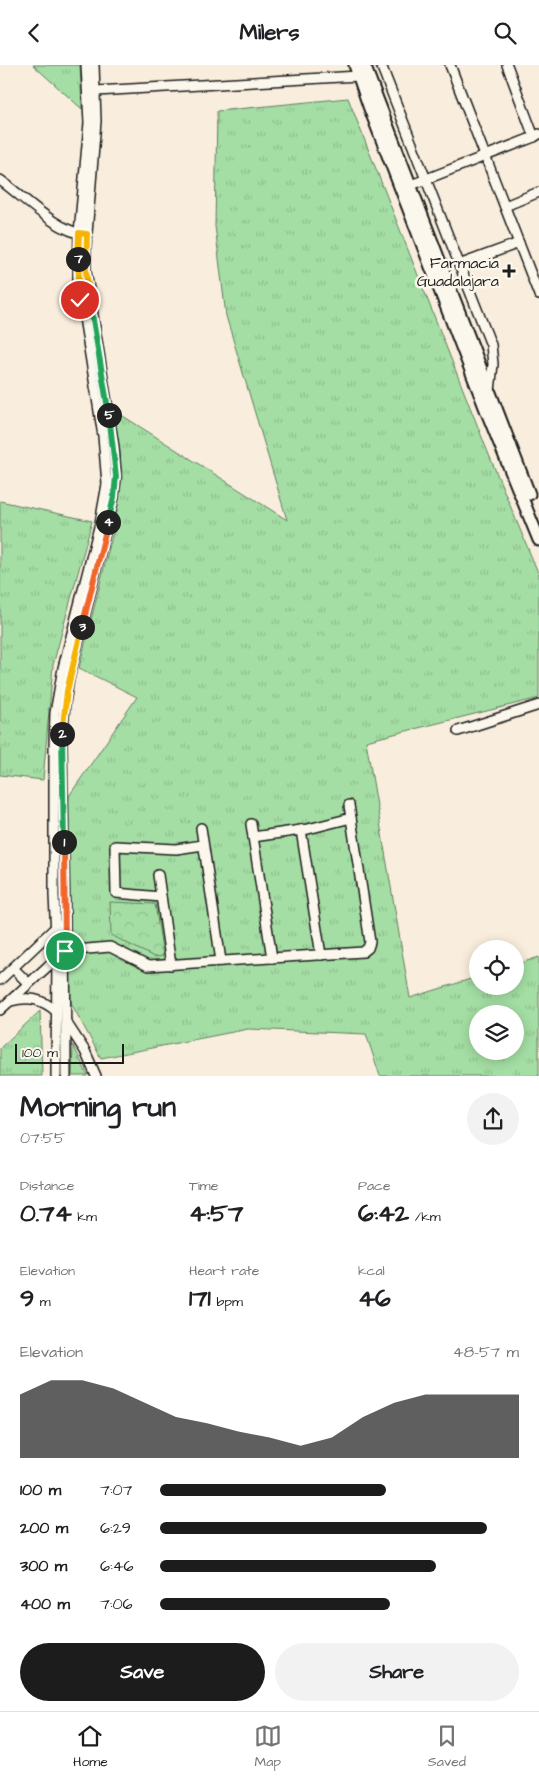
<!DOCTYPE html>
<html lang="en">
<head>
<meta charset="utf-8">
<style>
  body { margin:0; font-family:"Architects Daughter",sans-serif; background:#f2f2f2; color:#202124; height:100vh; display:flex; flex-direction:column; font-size:19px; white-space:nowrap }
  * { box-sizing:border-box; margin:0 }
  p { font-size:16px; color:#757577 }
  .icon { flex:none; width:28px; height:28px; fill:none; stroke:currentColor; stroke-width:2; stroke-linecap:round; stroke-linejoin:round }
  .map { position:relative; height:1011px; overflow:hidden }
  .drawer { display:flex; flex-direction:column; background:#fff; flex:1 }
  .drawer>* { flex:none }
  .tools { position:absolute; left:469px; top:875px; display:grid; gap:10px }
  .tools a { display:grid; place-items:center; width:55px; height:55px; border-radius:50%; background:#fff; box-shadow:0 2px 12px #0003; font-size:25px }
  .scale { position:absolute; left:15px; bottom:12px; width:109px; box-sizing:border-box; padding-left:5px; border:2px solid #1c1c1c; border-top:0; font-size:14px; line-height:18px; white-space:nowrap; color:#1c1c1c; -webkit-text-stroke:4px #fbf7ec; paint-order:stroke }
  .pin { position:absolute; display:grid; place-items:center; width:42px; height:42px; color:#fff; margin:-21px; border:2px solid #fff; border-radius:50%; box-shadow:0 1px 5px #0007 }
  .km { position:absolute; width:25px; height:25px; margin:-12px; border-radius:50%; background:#222; color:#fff; font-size:14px; line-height:25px; text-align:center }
  .round { display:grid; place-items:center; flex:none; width:52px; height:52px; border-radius:26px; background:#f2f2f2 }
  .headline { display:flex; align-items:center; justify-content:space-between; height:85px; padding:0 20px }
  h1 { font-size:28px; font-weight:700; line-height:38px }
  .figures { display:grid; grid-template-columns:repeat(3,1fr); gap:8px; height:85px; padding:5px 20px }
  .figures div { display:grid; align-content:center }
  .figures b { font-size:25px; font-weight:700 }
  .figures small { font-size:14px; font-weight:400 }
  .figures p { font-size:14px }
  .chart { height:140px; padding:10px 20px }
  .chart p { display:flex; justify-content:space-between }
  .chart svg { width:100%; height:90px; margin-top:5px; fill:#1c1c1c; opacity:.7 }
  .action { display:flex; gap:10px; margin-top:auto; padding:10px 20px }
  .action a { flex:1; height:58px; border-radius:30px; background:#1c1c1c; color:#fff; font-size:20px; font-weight:700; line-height:58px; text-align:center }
  .action a+a { background:#f2f2f2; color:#202124 }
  ul { padding:0 20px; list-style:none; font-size:16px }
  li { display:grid; grid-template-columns:80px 60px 1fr; align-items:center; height:38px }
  li i { height:12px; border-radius:6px; background:#1c1c1c }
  header { display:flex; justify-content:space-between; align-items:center; height:65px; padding:0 20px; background:#fff; font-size:22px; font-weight:700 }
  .menu { display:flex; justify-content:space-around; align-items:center; height:70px; border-top:1px solid #e0e0e0; background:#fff; font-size:14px; color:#757577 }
  .menu a { display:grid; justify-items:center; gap:2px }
  .menu .current { color:#1c1c1c }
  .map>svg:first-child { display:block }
  .grass { fill:url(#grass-tufts); stroke:#607d60; fill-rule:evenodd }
  .park { fill:url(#park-crowns); stroke:#607d60 }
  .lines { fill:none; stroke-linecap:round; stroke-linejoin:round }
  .minor-casing { stroke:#1c1c1c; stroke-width:12 }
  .major-casing { stroke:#1c1c1c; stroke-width:15 }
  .minor { stroke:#fbf7ec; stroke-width:9 }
  .major { stroke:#fbf7ec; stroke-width:11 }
  .split-1-casing { stroke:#fff; stroke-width:10 }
  .split-2-casing { stroke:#fff; stroke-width:10 }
  .split-3-casing { stroke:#fff; stroke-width:10 }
  .split-4-casing { stroke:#fff; stroke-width:10 }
  .split-5-casing { stroke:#fff; stroke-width:10 }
  .split-6-casing { stroke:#fff; stroke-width:10 }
  .split-7-casing { stroke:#fff; stroke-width:10 }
  .split-8-casing { stroke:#fff; stroke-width:10 }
  .split-1 { stroke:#f0652b; stroke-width:6 }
  .split-2 { stroke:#22a559; stroke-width:6 }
  .split-3 { stroke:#f5b400; stroke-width:6 }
  .split-4 { stroke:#f0652b; stroke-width:6 }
  .split-5 { stroke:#22a559; stroke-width:6 }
  .split-6 { stroke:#22a559; stroke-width:6 }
  .split-7 { stroke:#f5b400; stroke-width:6 }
  .split-8 { stroke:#f5b400; stroke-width:6 }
  .poi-dot { fill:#1c1c1c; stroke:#fbf7ec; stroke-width:2 }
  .labels { text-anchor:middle; stroke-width:5; stroke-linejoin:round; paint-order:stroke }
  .poi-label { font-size:16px; fill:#1c1c1c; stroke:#fbf7ec; text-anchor:end }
</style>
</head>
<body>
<header><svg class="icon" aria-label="back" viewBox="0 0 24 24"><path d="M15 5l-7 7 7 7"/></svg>Milers<svg class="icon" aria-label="search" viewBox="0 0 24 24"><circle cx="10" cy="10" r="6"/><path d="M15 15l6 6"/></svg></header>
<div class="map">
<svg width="539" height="1011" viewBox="0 0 539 1011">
  <defs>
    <pattern id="grass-tufts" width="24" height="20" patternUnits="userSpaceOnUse" patternTransform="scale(1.25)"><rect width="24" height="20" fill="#a4dea4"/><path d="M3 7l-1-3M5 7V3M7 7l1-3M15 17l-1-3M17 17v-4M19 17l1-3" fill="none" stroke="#8dbe8d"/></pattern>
    <pattern id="park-crowns" width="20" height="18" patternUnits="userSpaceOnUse" patternTransform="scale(1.25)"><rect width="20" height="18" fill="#a4dea4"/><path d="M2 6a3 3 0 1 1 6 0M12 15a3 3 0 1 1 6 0" fill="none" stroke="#8dbe8d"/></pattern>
  </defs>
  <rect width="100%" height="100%" fill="#f9eedd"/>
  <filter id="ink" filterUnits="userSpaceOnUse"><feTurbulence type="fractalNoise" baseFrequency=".02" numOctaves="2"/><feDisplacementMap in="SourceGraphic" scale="10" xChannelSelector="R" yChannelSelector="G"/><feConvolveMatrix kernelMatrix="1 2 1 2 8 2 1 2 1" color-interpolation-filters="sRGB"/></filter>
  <g filter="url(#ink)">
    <g class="grass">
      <path d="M33,0H80L82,44Z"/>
      <path d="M348,33L487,385L539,510V633L366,676L410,933L477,912L478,921H515V900L539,892V1011H380L366,969L248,964L101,993L70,936L69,731L137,632L79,603L115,459L122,413L120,387L112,344L287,455L226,251L215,161L217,46ZM478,949H515V986H478Z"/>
      <path d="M0,436L92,456L53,600L43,715L0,710Z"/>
      <path d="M40,946L42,1011H0V983Z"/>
      <path d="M73,980L88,1011H72Z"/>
    </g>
    <path class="park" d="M110,837L155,839L163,891L154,892L111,870Z"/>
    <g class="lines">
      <g class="minor-casing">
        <g id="minor">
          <path d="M381,0L491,280L493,299L490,326"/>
          <path d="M450,0L539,230"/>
          <path d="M507,0L534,72"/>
          <path d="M96,26L359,11"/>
          <path d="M0,115C23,131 56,166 84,169"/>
          <path d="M406,122L534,72L539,69"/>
          <path d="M505,141L539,127"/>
          <path d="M459,200L519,178"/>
          <path d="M458,666L539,640"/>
          <path d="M251,759L272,893"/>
          <path d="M201,763L221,896"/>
          <path d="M301,765L321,890"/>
          <path d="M253,772L308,764L351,753"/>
          <path d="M158,810L171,900"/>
          <path d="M161,832L116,828L115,781L176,784L203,780"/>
          <path d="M65,886L110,882L148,901L363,887L368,883L370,877L349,740"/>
          <path d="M13,903L28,918"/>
          <path d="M0,915L58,860"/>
          <path d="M11,936C29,931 42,934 56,946"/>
          <path d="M0,945L59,891"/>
          <path d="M66,957L85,986L96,1011"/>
          <path d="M56,1011L57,892L54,830V680L55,648L63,603L100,458L107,419L103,371L78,215L79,168L89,58L86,0"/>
          <path d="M66,1011L65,853L62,679L65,638L69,614L114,432L116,411L114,382L86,206V181L96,56L94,0"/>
        </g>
      </g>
      <g class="major-casing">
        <g id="major">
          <path d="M355,0L369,41L487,347L539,475"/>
          <path d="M364,0L529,429"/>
        </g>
      </g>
      <use href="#minor" class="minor"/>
      <use href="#major" class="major"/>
    </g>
  </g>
  <g class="lines" filter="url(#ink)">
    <g class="split-1-casing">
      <path id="split-1" d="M64,777L65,886"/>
    </g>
    <g class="split-2-casing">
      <path id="split-2" d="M62,669L64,777"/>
    </g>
    <g class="split-3-casing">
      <path id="split-3" d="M62,669L67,626L82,562"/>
    </g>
    <g class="split-4-casing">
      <path id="split-4" d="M82,562L108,457"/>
    </g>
    <g class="split-5-casing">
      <path id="split-5" d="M108,457L114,432L116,411L109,350"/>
    </g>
    <g class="split-6-casing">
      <path id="split-6" d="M91,243L109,350"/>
    </g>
    <g class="split-7-casing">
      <path id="split-7" d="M78,194L79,168L87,169L86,206L91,243"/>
    </g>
    <g class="split-8-casing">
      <path id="split-8" d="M78,194L80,235"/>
    </g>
    <use href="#split-1" class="split-1"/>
    <use href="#split-2" class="split-2"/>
    <use href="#split-3" class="split-3"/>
    <use href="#split-4" class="split-4"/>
    <use href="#split-5" class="split-5"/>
    <use href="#split-6" class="split-6"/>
    <use href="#split-7" class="split-7"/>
    <use href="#split-8" class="split-8"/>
  </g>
  <path class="poi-dot" d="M506.5 198.5h5v5h5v5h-5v5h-5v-5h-5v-5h5z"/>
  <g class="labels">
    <g class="poi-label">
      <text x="499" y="203">Farmacia<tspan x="499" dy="18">Guadalajara</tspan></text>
    </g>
  </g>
</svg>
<div class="tools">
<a><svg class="icon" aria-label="locate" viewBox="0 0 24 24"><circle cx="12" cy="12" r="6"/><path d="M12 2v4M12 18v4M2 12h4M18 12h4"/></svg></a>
<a><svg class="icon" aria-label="layers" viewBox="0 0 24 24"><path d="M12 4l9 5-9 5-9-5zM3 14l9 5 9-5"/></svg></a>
</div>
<div class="scale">100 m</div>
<div class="pin" style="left:65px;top:886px;background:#1e9e55"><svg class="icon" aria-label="arrive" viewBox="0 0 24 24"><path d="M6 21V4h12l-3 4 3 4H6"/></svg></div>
<div class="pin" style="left:80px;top:235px;background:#d93025"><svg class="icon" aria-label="check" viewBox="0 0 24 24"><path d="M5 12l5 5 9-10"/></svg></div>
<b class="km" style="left:64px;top:777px">1</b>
<b class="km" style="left:62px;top:669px">2</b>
<b class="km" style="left:82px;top:562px">3</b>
<b class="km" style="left:108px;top:457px">4</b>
<b class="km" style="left:109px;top:350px">5</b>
<b class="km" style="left:78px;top:194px">7</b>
</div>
<section class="drawer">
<div class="headline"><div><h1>Morning run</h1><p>07:55</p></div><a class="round"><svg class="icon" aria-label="share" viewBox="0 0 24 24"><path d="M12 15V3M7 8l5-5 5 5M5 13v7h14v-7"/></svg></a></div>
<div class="figures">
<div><p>Distance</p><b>0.74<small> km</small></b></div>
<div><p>Time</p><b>4:57</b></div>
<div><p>Pace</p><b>6:42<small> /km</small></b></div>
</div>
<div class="figures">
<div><p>Elevation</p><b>9<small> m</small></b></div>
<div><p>Heart rate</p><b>171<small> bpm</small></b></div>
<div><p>kcal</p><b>46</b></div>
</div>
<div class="chart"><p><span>Elevation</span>48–57 m</p>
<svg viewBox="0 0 160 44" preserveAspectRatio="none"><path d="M0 44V13L10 6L20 6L30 10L40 17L50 24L60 27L70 31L80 34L90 38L100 34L110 24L120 17L130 13L140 13L150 13L160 13V44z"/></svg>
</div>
<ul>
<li><b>100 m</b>7:07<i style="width:63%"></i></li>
<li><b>200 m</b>6:29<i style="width:91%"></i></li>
<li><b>300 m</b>6:46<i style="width:77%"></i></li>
<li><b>400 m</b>7:06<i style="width:64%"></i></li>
</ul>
<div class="action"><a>Save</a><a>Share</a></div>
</section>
<nav class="menu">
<a class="current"><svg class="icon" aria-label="home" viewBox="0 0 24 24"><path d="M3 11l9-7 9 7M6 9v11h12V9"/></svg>Home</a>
<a><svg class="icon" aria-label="map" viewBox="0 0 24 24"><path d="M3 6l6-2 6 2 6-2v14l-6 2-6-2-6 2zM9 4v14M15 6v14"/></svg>Map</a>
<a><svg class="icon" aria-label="saved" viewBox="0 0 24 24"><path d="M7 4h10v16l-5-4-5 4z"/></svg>Saved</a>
</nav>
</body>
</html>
